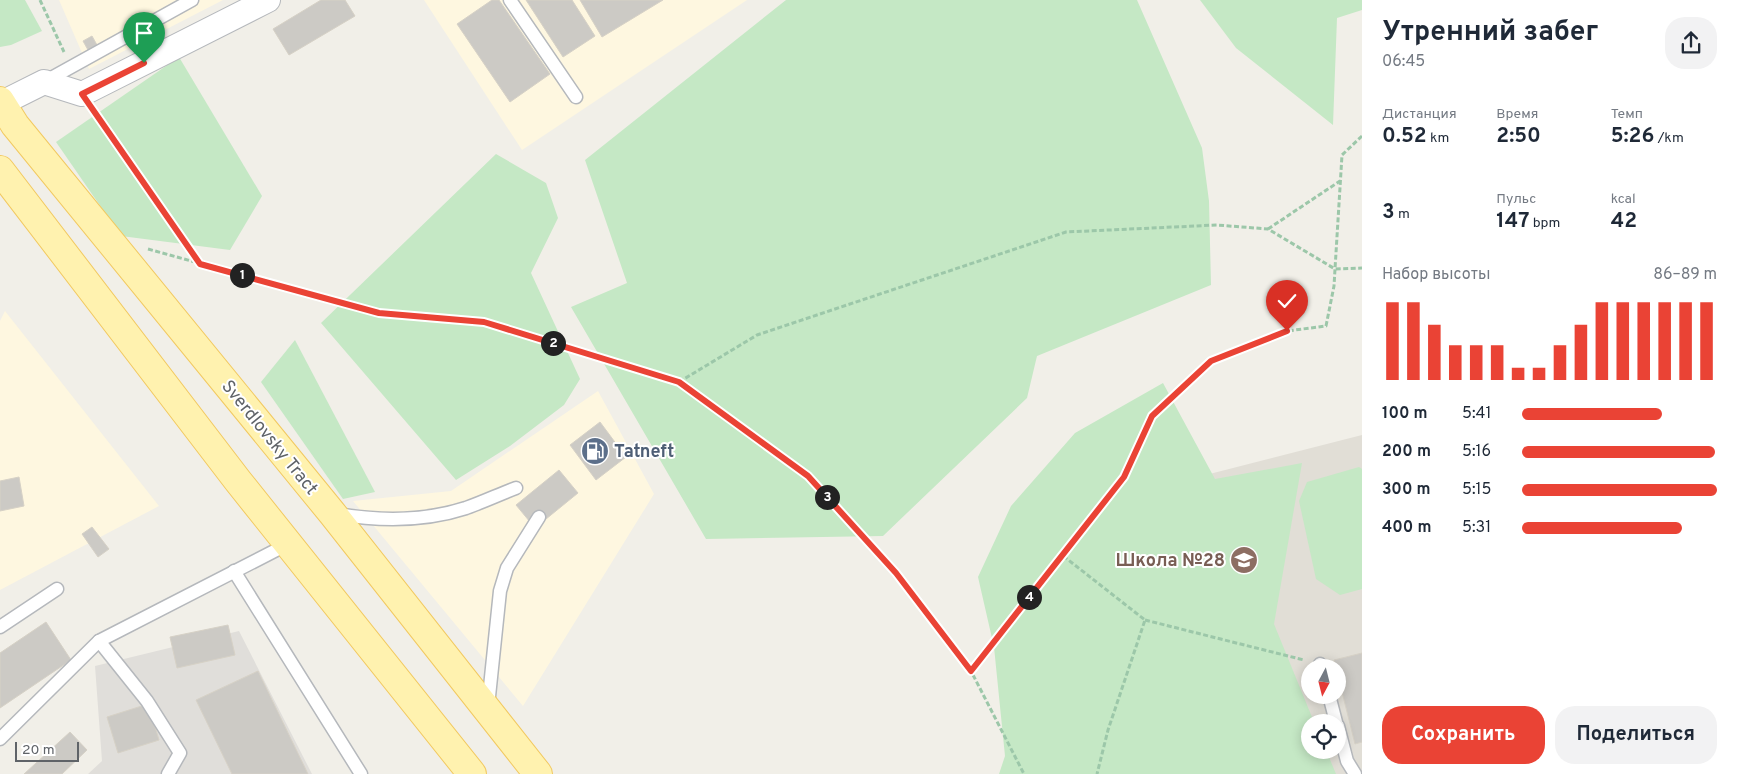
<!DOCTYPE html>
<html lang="ru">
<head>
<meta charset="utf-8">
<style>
  body { margin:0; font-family:Overpass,sans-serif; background:#f2f2f3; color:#1f2937; height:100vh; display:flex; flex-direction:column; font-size:19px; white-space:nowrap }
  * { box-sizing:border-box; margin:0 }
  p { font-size:16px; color:#747a83 }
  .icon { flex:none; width:28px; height:28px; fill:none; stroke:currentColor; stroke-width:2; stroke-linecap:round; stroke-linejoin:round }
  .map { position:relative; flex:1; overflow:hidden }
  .sheet { display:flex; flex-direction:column; background:#fff; width:375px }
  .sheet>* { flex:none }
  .needle { width:32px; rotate:187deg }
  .tools { position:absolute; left:1301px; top:659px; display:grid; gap:10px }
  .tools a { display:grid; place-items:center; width:45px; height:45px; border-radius:50%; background:#fff; box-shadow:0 2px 12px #0003; font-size:25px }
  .scale { position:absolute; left:15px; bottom:12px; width:64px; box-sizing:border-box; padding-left:5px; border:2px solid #5f6368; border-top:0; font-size:14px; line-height:18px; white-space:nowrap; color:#5f6368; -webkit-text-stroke:4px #fff; paint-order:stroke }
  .pin { position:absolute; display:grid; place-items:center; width:42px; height:42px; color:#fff; margin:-51px -21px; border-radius:50% 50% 50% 0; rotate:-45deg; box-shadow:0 0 5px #0007 }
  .pin .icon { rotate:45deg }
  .km { position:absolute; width:25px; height:25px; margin:-12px; border-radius:50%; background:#222; color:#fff; font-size:14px; line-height:25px; text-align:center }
  .round { display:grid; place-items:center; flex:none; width:52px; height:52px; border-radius:20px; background:#f2f2f3 }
  .summary { display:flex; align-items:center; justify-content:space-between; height:85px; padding:0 20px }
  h1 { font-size:28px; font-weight:700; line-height:38px }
  .stats { display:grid; grid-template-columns:repeat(3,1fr); gap:8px; height:85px; padding:5px 20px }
  .stats div { display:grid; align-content:center }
  .stats b { font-size:21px; font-weight:700 }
  .stats small { font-size:14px; font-weight:400 }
  .stats p { font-size:14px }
  .chart { height:140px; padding:10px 20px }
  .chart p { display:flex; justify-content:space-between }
  .chart svg { width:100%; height:90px; margin-top:5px; stroke:#ea4335; stroke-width:6 }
  .action { display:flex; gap:10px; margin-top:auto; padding:10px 20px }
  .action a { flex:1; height:58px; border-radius:20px; background:#ea4335; color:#fff; font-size:20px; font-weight:700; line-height:58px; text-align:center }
  .action a+a { background:#f2f2f3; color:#1f2937 }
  ul { padding:0 20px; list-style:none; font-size:16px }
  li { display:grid; grid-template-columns:80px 60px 1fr; align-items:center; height:38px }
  li i { height:12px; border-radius:6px; background:#ea4335 }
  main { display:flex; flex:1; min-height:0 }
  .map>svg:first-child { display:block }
  .commercial { fill:#fef7e0 }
  .industrial { fill:#e0deda }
  .education { fill:#e1ded6; fill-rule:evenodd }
  .green { fill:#c5e8c5 }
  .building { fill:#cccac5; stroke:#d6d1c6 }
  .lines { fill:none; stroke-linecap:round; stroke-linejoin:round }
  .lane-casing { stroke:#b5b8bc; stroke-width:15 }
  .street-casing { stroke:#b5b8bc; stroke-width:26 }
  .primary-casing { stroke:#f2c960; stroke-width:30 }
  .path { stroke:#9cc7a9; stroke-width:3; stroke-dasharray:5 2.5; stroke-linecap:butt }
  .lane { stroke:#fff; stroke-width:12 }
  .street { stroke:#fff; stroke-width:24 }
  .primary { stroke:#fff2af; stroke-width:28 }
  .route-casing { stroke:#fff; stroke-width:10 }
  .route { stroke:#ea4335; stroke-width:6 }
  .labels { text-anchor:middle; stroke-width:4; stroke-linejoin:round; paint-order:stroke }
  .street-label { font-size:18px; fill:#5f6368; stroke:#fff }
  .service-label { font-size:18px; font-weight:bold; fill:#4e5e75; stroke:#fff; text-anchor:start }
  .education-label { font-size:18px; font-weight:bold; fill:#785e54; stroke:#fff; text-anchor:end }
</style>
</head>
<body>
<main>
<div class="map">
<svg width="1362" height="774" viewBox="0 0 1362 774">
  <rect width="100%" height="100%" fill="#f1efe8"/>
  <g class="commercial">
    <path d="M59,0H223L89,69Z"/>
    <path d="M424,0H747L522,150Z"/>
    <path d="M5,311L159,506L0,590V321Z"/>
    <path d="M598,391L654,494L523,706L353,501L451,491Z"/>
  </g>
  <path class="industrial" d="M239,631L312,774H88L102,761L95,666Z"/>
  <path class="education" d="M1362,435V774H1193L1108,500ZM1310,668H1338V695H1310ZM1310,722H1338V750H1310Z"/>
  <g class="green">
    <path d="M0,0H25L42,31L11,45L0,47Z"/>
    <path d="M786,0H1137L1202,148L1209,201L1211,285L1037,356L1027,398L883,536L706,539L571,307L627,283L585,160Z"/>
    <path d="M1200,0H1362V10L1337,18L1333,125L1236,48Z"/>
    <path d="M179,57L262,196L230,250L121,236L56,142Z"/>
    <path d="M496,154L546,183L558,218L531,273L580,379L564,405L510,446L456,480L321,323Z"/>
    <path d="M295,340L375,492L343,499L261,382Z"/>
    <path d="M1163,383L1215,479L1302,463L1274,624L1314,722H1310V750H1326L1336,774H999L1005,756L994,647L978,577L1011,506L1075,433Z"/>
    <path d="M1359,467L1362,469V589L1340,595L1316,579L1299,501L1307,482Z"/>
  </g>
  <g class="building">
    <path d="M321,0H345L355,16L289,55L273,29Z"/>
    <path d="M492,0H499L550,74L510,102L457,24Z"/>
    <path d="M526,0H572L595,36L563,57Z"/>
    <path d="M580,0H663L602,37Z"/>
    <path d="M92,36L97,45L88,50L83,41Z"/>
    <path d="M600,422L626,457L596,480L570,445Z"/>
    <path d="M559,470L578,493L535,528L516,505Z"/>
    <path d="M19,477L24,506L0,511V481Z"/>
    <path d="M92,527L109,549L98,557L82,534Z"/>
    <path d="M46,622L71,660L0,708V653Z"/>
    <path d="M228,625L235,655L177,668L170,637Z"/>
    <path d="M1362,653V742L1355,744L1334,660Z"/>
    <path d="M258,671L308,774H232L196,700Z"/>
    <path d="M148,704L159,740L118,753L107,717Z"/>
    <path d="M70,732L87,750L62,774H24Z"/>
  </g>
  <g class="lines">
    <g class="lane-casing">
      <g id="lane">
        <path d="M510,0L576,97"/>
        <path d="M44,82L192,0"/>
        <path d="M337,514C379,521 426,521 466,508C483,502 500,494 516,488"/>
        <path d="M234,571L361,774"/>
        <path d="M0,627L57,589"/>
        <path d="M99,641L147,701L180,753L168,774"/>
        <path d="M1320,664L1321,668"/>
        <path d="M1329,695L1336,722"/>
        <path d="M488,706L500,591L507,568L539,517"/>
        <path d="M1338,726L1347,761L1355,774"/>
        <path d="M0,739L99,641L288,544"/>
      </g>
    </g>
    <g class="street-casing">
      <path id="street" d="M2,103L44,82L82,94L268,0"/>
    </g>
    <g class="primary-casing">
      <g id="primary">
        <path d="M0,101L15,125L332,513L538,774"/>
        <path d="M0,170L238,481L472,774"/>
      </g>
    </g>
    <g class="path">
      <path d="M40,0L64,52"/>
      <path d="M95,113L200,263"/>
      <path d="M1362,136L1342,155L1335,269L1362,268"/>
      <path d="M1268,229L1340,181"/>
      <path d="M148,249L379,313L484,322L679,382L808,476L895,573L971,671L1024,774"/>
      <path d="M679,382L757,335L1066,232L1217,225L1268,229L1335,269L1334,286L1326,326L1287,331L1211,361L1152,416L1124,477L1062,555L1145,620L1108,730L1097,774"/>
      <path d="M1145,620L1304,660"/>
      <path d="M971,671L1062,555"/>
    </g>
    <use href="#lane" class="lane"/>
    <use href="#street" class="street"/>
    <use href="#primary" class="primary"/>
  </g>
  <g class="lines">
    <g class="route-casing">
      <path id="route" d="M144,63L82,94L200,264L379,313L484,322L679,382L808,476L896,573L971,671L1124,477L1152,416L1211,361L1287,331"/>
    </g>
    <use href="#route" class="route"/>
  </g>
  <defs>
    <g id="fuel-disc" transform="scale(1.4375)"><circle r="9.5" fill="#5c6f8a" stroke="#fff"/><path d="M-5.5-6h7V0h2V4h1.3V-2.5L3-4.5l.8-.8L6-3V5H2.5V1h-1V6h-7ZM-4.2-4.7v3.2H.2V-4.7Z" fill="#fff"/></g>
    <g id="school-disc" transform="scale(1.4375)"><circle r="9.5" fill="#8d6e63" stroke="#fff"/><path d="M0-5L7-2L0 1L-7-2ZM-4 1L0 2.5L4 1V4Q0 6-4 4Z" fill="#fff"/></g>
  </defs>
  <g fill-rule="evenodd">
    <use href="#fuel-disc" x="595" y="451"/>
    <use href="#school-disc" x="1244" y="560"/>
  </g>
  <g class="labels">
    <g class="street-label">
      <text transform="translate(270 437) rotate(51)" y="6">Sverdlovsky Tract</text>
    </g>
    <g class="service-label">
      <text x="614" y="457">Tatneft</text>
    </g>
    <g class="education-label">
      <text x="1225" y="566">Школа №28</text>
    </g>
  </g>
</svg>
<div class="tools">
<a><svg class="needle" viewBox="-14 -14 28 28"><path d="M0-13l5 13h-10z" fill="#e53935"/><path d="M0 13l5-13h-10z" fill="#747a83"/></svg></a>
<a><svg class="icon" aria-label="locate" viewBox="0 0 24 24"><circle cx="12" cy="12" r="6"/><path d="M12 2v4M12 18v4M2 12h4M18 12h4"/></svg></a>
</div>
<div class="scale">20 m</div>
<div class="pin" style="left:144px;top:63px;background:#1e9e55"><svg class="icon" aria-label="arrive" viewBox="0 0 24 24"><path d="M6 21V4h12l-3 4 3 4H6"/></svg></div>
<div class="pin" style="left:1287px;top:331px;background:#d93025"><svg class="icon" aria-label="check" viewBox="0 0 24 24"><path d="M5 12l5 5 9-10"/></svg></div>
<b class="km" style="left:242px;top:275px">1</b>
<b class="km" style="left:553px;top:343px">2</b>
<b class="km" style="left:827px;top:497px">3</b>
<b class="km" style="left:1029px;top:597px">4</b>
</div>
<section class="sheet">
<div class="summary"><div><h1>Утренний забег</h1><p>06:45</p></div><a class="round"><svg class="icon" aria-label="share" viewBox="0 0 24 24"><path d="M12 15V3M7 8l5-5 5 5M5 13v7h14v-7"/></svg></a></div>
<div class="stats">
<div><p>Дистанция</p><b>0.52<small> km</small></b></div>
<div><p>Время</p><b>2:50</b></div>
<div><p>Темп</p><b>5:26<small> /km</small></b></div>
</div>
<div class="stats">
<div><b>3<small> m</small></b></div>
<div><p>Пульс</p><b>147<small> bpm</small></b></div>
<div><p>kcal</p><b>42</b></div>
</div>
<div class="chart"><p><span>Набор высоты</span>86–89 m</p>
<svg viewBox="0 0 160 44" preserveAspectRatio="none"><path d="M5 44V6M15 44V6M25 44V17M35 44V27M45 44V27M55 44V27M65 44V38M75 44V38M85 44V27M95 44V17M105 44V6M115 44V6M125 44V6M135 44V6M145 44V6M155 44V6"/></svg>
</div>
<ul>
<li><b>100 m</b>5:41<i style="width:72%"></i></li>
<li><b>200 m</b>5:16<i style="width:99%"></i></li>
<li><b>300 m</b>5:15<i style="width:100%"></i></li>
<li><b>400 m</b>5:31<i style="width:82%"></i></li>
</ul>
<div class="action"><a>Сохранить</a><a>Поделиться</a></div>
</section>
</main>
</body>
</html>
